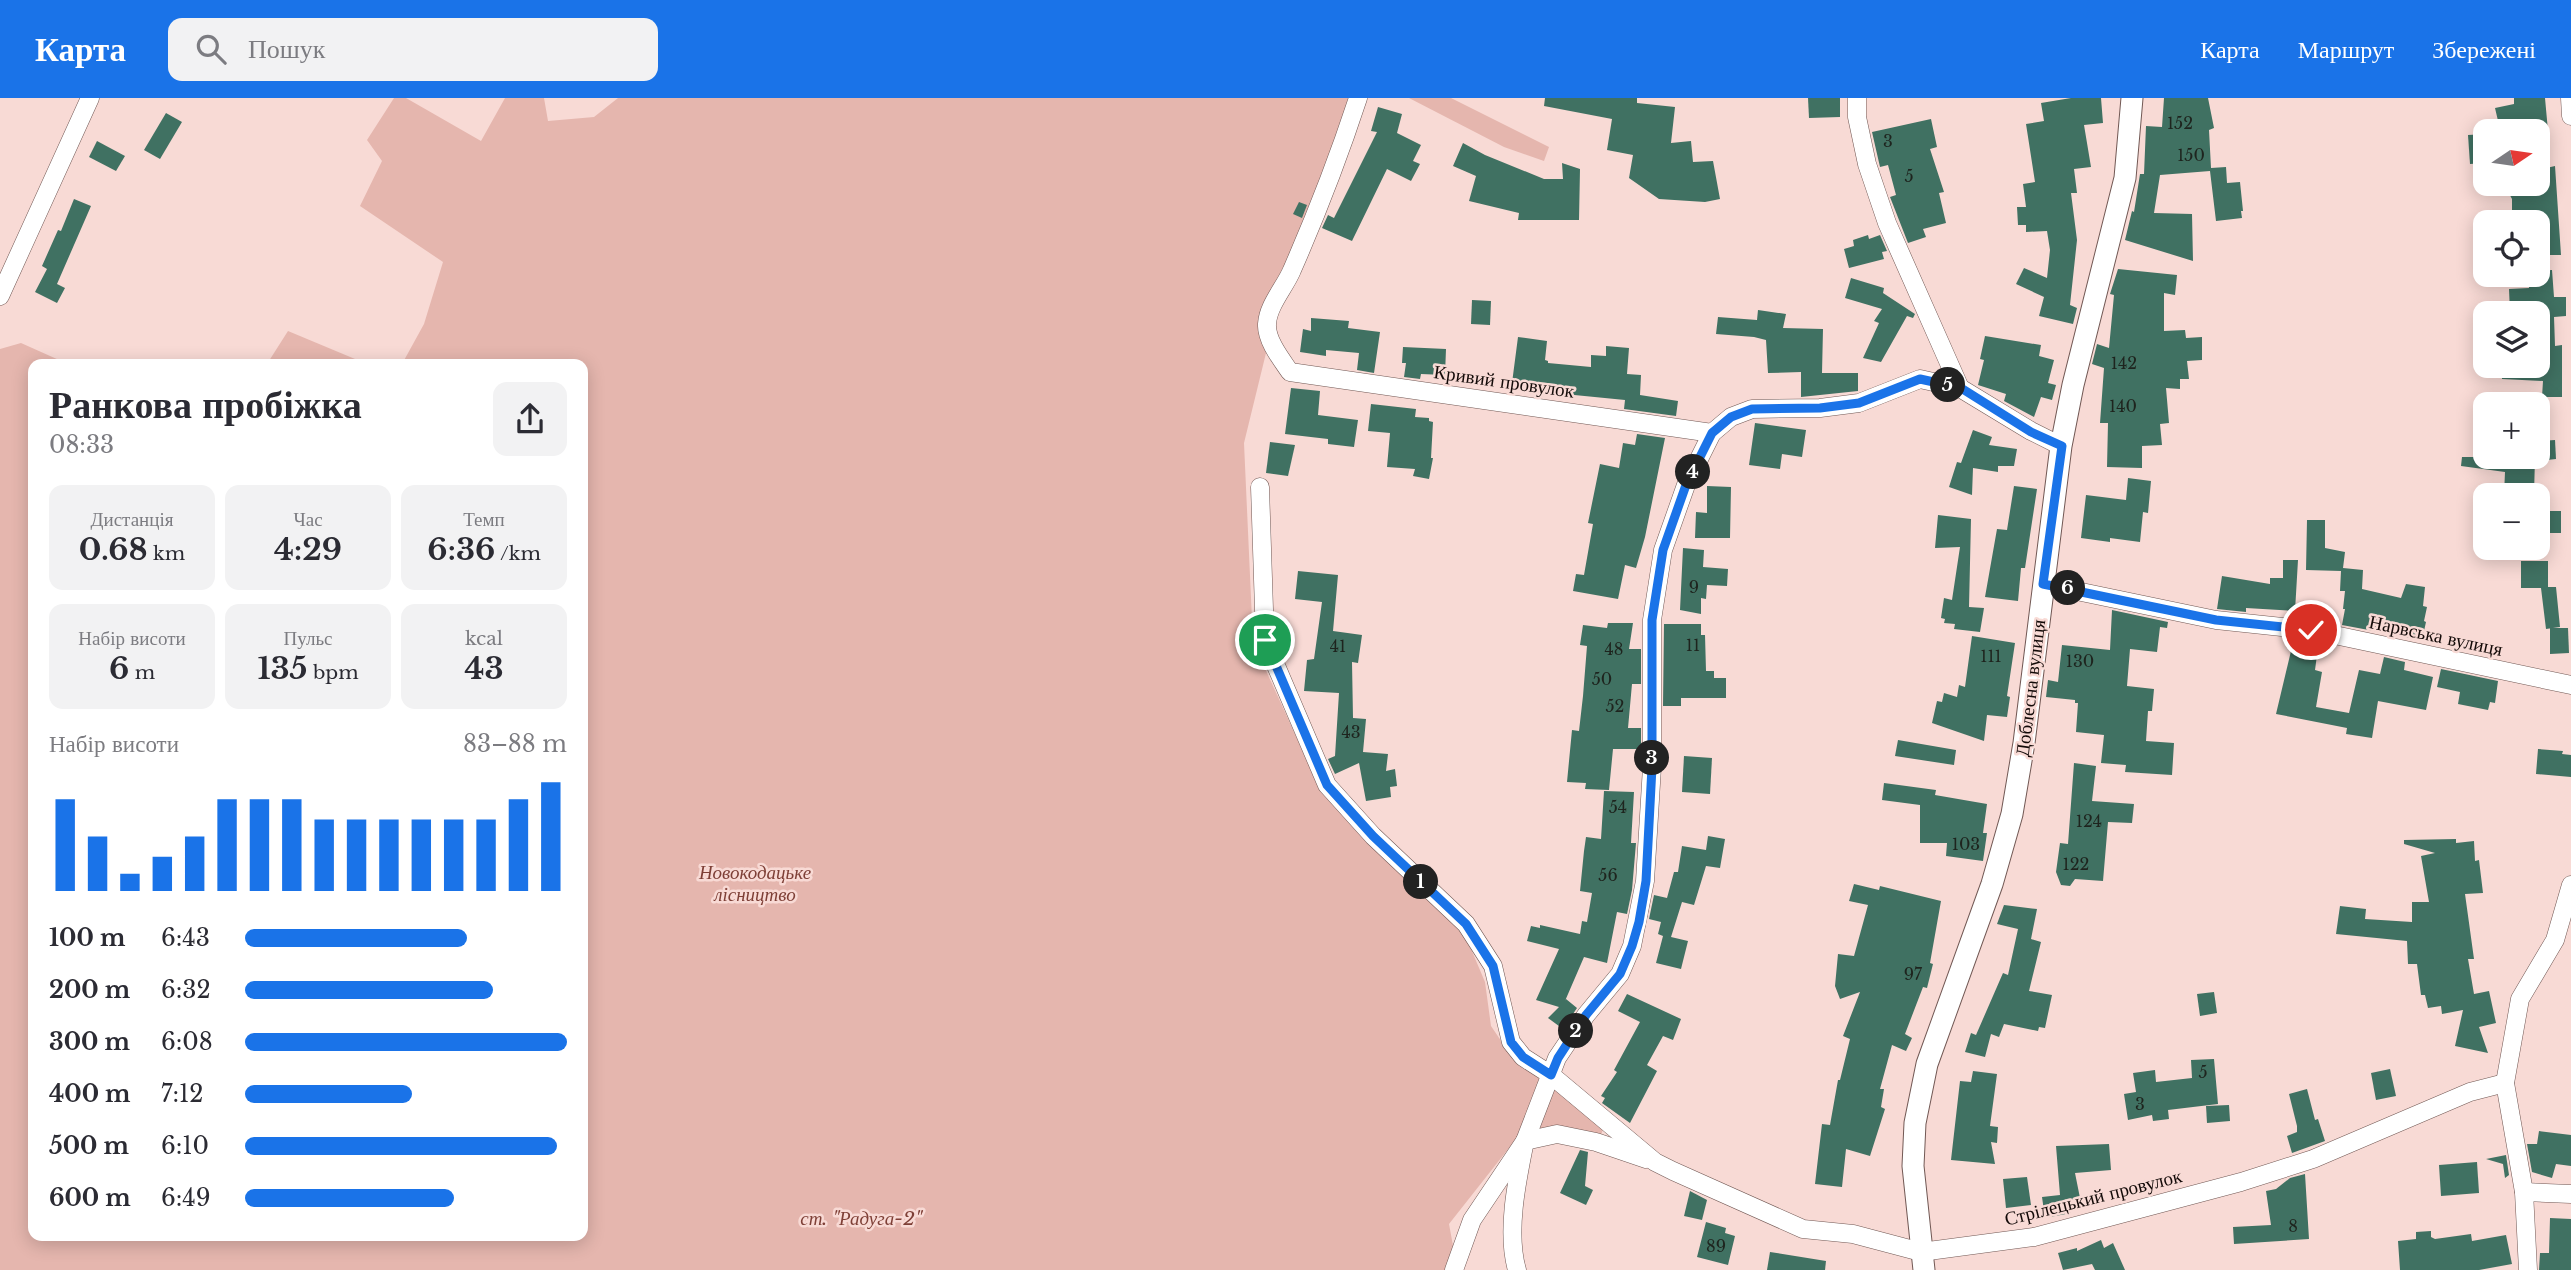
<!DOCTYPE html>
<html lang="uk">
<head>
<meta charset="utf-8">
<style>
  body { margin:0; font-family:"Libre Baskerville",serif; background:#f2f2f3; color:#2b2b33; height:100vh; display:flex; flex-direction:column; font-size:26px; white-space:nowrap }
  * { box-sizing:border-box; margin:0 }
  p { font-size:23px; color:#7c7c81 }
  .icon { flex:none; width:38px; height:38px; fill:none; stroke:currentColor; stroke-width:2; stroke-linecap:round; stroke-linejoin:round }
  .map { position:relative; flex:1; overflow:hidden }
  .drawer { position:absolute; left:28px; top:261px; width:560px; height:882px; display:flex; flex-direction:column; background:#fff; border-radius:14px; box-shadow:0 4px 18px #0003 }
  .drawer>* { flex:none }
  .needle { width:46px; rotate:77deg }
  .fabs { position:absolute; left:2473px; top:21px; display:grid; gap:14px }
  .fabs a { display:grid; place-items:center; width:77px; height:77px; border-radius:14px; background:#fff; box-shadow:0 4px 18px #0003; font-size:35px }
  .pin { position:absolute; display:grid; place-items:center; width:60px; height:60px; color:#fff; margin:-30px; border:4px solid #fff; border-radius:50%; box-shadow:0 2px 7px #0007 }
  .km { position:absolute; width:35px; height:35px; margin:-18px; border-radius:50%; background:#222; color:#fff; font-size:19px; line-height:35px; text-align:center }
  .round { display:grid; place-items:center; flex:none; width:74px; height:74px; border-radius:14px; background:#f2f2f3 }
  .headline { display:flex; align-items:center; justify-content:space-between; height:119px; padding:0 21px }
  h1 { font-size:38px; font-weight:700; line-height:52px }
  .stats { display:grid; grid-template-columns:repeat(3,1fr); gap:10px; height:119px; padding:7px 21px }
  .stats div { display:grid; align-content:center; border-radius:14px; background:#f2f2f3; text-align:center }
  .stats b { font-size:30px; font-weight:700 }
  .stats small { font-size:19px; font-weight:400 }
  .stats p { font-size:19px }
  .chart { height:196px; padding:14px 21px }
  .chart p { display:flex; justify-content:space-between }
  .chart svg { width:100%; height:126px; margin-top:7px; stroke:#1a73e8; stroke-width:6 }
  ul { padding:0 21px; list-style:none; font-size:23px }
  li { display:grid; grid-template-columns:112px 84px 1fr; align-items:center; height:52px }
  li i { height:18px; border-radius:9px; background:#1a73e8 }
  header { display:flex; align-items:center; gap:42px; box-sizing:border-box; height:98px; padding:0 35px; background:#1a73e8; color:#fff }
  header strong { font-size:33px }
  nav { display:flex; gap:38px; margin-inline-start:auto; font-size:24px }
  .search { width:490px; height:63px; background:#f2f2f3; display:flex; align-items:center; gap:18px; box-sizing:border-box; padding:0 24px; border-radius:14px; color:#7c7c81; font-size:26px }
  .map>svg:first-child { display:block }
  .green { fill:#e5b6ae }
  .building { fill:#407162 }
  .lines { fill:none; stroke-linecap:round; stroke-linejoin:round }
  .minor-casing { stroke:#715854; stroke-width:19 }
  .tertiary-casing { stroke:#715854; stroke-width:23 }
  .minor { stroke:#fff; stroke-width:18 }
  .tertiary { stroke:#fff; stroke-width:21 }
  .route-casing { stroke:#fff; stroke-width:14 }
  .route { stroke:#1a73e8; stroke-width:9 }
  .labels { text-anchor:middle; stroke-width:5; stroke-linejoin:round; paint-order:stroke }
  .number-label { font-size:16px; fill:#1e241e }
  .street-label { font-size:19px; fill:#130a08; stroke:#f8dad5 }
  .park-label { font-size:19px; font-style:italic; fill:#7e3f36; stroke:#f8dad5 }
</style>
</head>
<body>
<header>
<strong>Карта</strong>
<div class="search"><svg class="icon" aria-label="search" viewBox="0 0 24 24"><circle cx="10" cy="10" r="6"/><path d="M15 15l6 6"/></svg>Пошук</div>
<nav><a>Карта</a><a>Маршрут</a><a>Збережені</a></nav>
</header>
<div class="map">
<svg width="2571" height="1172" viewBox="0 0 2571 1172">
  <rect width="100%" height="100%" fill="#f8dad5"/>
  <g class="green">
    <path d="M394,0H406L481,43L505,0H544L548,23L594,19L618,0H1350L1288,165L1244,345L1253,544L1320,691L1466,839L1485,884L1491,928L1516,965L1561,990L1604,1028L1600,1040L1520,1036L1449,1126L1454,1153L1448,1172H0V251L21,245L68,266H33V1138H583V266H402L424,226L443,164L360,108L382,63L367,42Z"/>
    <path d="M1409,0H1451L1549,49L1544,63L1504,49Z"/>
    <path d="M288,233L367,266H267Z"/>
  </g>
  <g class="building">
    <path d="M1545,0H1637V5L1675,9L1671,45L1691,43L1693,64L1713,63L1720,101L1705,104L1659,101L1629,80L1633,57L1607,52L1612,21L1544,8Z"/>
    <path d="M1808,0H1840V19L1809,20Z"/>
    <path d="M2071,0H2101L2103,25L2084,27L2091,69L2074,71L2077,95H2071L2077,142L2070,207L2077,210L2073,226L2039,218L2044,199L2016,186L2024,170L2047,180L2050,152L2047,133L2026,134V127H2018L2017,109H2026L2023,86L2035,84L2026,26L2044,23L2041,5Z"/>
    <path d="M2164,0H2208L2214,30L2209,32L2211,70L2226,69L2227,85L2240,84L2243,113H2241L2242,120L2216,123L2210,73L2160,77L2154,115L2192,116L2193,163L2125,142L2132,113L2134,114L2140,76H2144L2146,28L2162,29Z"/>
    <path d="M2514,0H2545L2548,33H2520L2519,23L2499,27L2495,10L2514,6Z"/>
    <path d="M1378,9L1402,16L1397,35L1421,47L1413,63L1420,66L1411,83L1387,71L1352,143L1322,130L1328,117L1334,120L1377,34L1371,33Z"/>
    <path d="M166,15L182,24L160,61L144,52Z"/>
    <path d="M1931,21L1937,49L1930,51L1944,94L1939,95L1946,125L1923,131L1926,139L1908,145L1890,99L1896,97L1888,67L1880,69L1872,34Z"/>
    <path d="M2485,36V65L2470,66L2468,37Z"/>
    <path d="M97,43L125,58L116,73L89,59Z"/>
    <path d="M1463,45L1485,57L1544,81H1563L1562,65L1580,71L1579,122H1518L1519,115L1469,103L1476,78L1453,68Z"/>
    <path d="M2555,68L2561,157H2543L2542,141L2538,142V114H2512V101L2504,86H2538V72Z"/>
    <path d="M74,101L91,108L57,186L65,190L57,205L35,194L47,171L42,168L58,132L61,133Z"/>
    <path d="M1299,104L1307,107L1302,120L1293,116Z"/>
    <path d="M1868,137L1869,141L1880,137L1887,153L1882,154L1884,161L1849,170L1844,151L1854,148L1853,142Z"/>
    <path d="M2118,171L2177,177L2175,197L2164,195V233L2185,232L2186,240L2202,239V262L2187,263L2189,281H2180V291L2166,290L2169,325L2160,326L2162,347L2142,348V370L2107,369L2108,325H2100L2104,270L2092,266L2097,246L2109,250L2114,197L2110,196Z"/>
    <path d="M2552,172L2554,199H2566V218L2554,219L2555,248L2562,247V299H2542L2543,283L2502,281V268H2538V215H2510L2509,191L2529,190L2528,177H2538V173Z"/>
    <path d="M1851,180L1884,190L1883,195L1915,216L1913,220L1907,218L1881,264L1863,260L1879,225L1874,223L1882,211L1845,200Z"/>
    <path d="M1472,202L1491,203L1490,227L1471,226Z"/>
    <path d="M1758,212L1786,216L1783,230L1823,231L1822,275H1858V293L1801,299V274L1768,275L1766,242L1754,239L1716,236L1718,219L1757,222Z"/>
    <path d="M1311,220L1349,223L1348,230L1380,234L1374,275L1357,272L1359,255L1326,252V258L1300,254L1303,231L1311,233Z"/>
    <path d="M1985,238L2041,247L2039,258L2054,262L2048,285L2056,287L2052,302L2041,299L2034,319L2004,303L2006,296L1978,287L1984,262L1980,261Z"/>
    <path d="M1518,239L1547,243L1545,262L1548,263V265L1591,269V257L1606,258V248L1629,250L1627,276L1641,277L1640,297L1678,303L1676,318L1624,311L1625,302L1544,294L1545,289L1512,285Z"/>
    <path d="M1403,249L1446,251L1445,277L1421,276L1420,281L1404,279L1406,265H1402Z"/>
    <path d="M1291,290L1320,293L1318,317L1358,322L1354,349L1328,346V341L1285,336Z"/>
    <path d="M1371,306L1416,311L1415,319L1429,320V323L1433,324L1431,360H1433L1429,381L1413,378L1415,371L1387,369L1390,335L1368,333Z"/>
    <path d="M1755,325L1806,332L1802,359L1782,356L1780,371L1749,367Z"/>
    <path d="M1973,332L1992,339L1989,347L2017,351L2014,368H1998V374L1973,370L1972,397L1949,389L1957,364L1961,365Z"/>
    <path d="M1637,336L1665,340L1645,439L1636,470L1625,467L1618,501L1573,493L1576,476L1584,477L1593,426L1588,425L1600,366L1619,370L1623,345L1635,347Z"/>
    <path d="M2555,342L2556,361L2538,363V343Z"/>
    <path d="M1270,344L1295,347L1288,378L1266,375Z"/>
    <path d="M2462,359H2535L2534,397H2504L2505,374L2461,368Z"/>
    <path d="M2128,380L2151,383L2148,415L2143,414L2140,444L2110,440V444L2081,440L2086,397L2126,402Z"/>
    <path d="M1707,388L1731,389L1730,440H1695L1696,414L1707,415Z"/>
    <path d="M2014,388L2037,391L2025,470H2021L2018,503L1985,499L1997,431L2007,432Z"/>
    <rect x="2539" y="413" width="22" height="22"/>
    <path d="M1938,417L1971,421L1969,509L1984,510L1980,534L1954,531L1955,526L1944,525L1945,521L1941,520L1944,500L1952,502L1960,449L1935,450Z"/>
    <path d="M2307,422H2325V450L2345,454L2343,470L2363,472L2362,491L2401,500L2406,486L2425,489L2423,508L2427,509L2424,523L2426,524L2422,542L2342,527L2345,511H2343L2345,493H2340L2341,473L2306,472Z"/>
    <path d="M1683,450L1704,452L1703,469L1728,471L1727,488L1707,487L1706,501L1701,500V516L1680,512Z"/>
    <path d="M2283,462H2298L2295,513L2246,510V514L2217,511L2222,478L2270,486V480H2283Z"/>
    <path d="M2521,463H2548V489H2556L2560,529L2546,531L2541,490H2521Z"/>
    <path d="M1298,473L1338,477L1333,533L1362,537L1358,565L1352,564L1353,620L1366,621L1363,654L1388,656L1386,673L1395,671L1397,688L1390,689L1391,699L1366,703L1359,665L1335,676L1328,661L1335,658L1339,595L1304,593L1307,562L1314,561L1322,504L1295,501Z"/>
    <path d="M2112,512L2168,524L2167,530L2160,529L2157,554L2130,551L2127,588L2154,591L2152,613H2148L2146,643L2174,645L2172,677L2125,674L2126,667L2101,665L2104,637L2076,634L2078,605H2075V602L2046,599L2048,582L2058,584L2062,547L2110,552Z"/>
    <path d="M1608,525H1633L1629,551H1641V586H1632L1628,630H1641V651H1613L1609,692L1585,691L1586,685L1567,684L1572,632L1579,633L1583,598L1587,548L1580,547L1583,527L1607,530Z"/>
    <path d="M1664,526H1701V537H1705L1706,573H1714V580H1726V600H1681V608H1663Z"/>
    <path d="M2550,530H2568L2569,555L2550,556Z"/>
    <path d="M1972,538L2015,545L2007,598L2010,599L2007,619L1987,617L1984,643L1932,625L1937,603L1942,604L1944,595L1957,599L1959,587L1965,589Z"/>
    <path d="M2291,553L2317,557L2315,572L2322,574L2316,609L2349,615L2359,572L2380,576L2384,559L2405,564L2404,572L2433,579L2426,612L2378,603L2372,640L2346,636L2347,630L2276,616Z"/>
    <path d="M2441,571L2498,583L2495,605L2490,604L2488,612L2458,606L2460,594L2437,589Z"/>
    <path d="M1898,642L1956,652L1954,667L1895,658Z"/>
    <path d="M2538,651L2563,653L2562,656L2571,657V679L2536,676Z"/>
    <path d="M1684,658L1712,660L1710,696L1682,694Z"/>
    <path d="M2074,665L2096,668L2092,703L2134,706L2132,725L2108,724L2103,783L2075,781L2070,788L2061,787L2056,774L2060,745L2068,746Z"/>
    <path d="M1884,685L1936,692L1935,697L1987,706L1983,735H1987L1983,763L1946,758L1947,745H1920V707L1882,702Z"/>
    <path d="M1604,693L1634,694L1631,745H1636L1632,792L1627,816L1617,814L1607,865L1584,859L1565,903L1566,901L1577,910L1563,931L1548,920L1559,909L1536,902L1559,851L1527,843L1531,828L1540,830V827L1580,836L1582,823L1587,824L1592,795L1580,793L1584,753L1586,739L1601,741Z"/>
    <path d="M1708,738L1725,741L1720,770L1706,768L1694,807L1682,804L1671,839L1688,843L1681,871L1656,865L1663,838L1658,836L1661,824L1649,821L1654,797L1667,800L1674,774H1678L1682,748L1706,752Z"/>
    <path d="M2456,741V745L2474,743L2475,763L2479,762L2483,795L2465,796L2474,861H2468L2474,896L2489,893L2496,925L2479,929L2488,955L2455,948L2463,912L2442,916L2441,908L2428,910L2425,897H2421L2417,866H2408L2407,843L2336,836L2340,808L2366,811L2365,821L2412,824V804H2429L2421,758L2435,755L2404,746V742Z"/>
    <path d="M1854,786L1879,792L1880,788L1941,803L1930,865L1933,866L1927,890L1923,889L1905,936L1912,940L1906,953L1892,947L1880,991H1884L1881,1009L1885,1011L1870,1058L1846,1051L1842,1089L1815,1086L1822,1026L1830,1027L1838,982H1840L1850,941L1843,938L1860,894L1840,901L1835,888L1838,856L1854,858L1868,807L1849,803Z"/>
    <path d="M2004,807L2037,811L2031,841L2041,844L2029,893L2052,897L2045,930L2039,929L2038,933L2004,926L1999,939L1991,936L1985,959L1965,954L1971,935L1976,937L2003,875L2008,877L2018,831L1997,826Z"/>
    <path d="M2214,894L2217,915L2200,918L2197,896Z"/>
    <path d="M1627,896L1681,921L1673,942L1663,938L1647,967L1657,973L1630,1025L1602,1005L1605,1000L1601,998L1617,974L1614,972L1640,924L1618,913Z"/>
    <path d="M2214,961L2218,1006L2168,1012L2169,1021L2153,1023L2152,1017L2128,1022L2124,996L2136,994L2133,975L2155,972L2156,984L2192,980L2191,962Z"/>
    <path d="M2390,971L2396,998L2376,1002L2371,975Z"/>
    <path d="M1973,973L1997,976L1990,1028L1998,1029L1997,1045L1991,1044L1995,1066L1951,1062L1960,983L1971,984Z"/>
    <path d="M2307,991L2315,1022L2318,1021L2325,1043L2292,1055L2287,1038L2297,1034V1028L2289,996Z"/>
    <path d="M2229,1007L2230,1023L2207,1025L2206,1008Z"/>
    <path d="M2539,1033L2571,1037V1068L2556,1066L2552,1080L2532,1074L2527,1046H2537Z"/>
    <path d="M2109,1046L2111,1072L2075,1075L2080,1100L2068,1103L2071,1115L2045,1120L2042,1099L2060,1097L2056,1048Z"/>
    <path d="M1580,1052L1588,1054L1585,1088L1593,1092L1586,1107L1560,1095Z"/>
    <path d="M2506,1057L2509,1077L2505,1080L2503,1066L2486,1061Z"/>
    <path d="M2477,1064L2479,1095L2441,1098L2439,1067Z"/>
    <path d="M2305,1076L2309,1141L2234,1146L2233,1129L2271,1127L2266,1093L2276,1091L2290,1080Z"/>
    <path d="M2027,1079L2031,1107L2006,1110L2003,1081Z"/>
    <path d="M1690,1093L1707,1102L1702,1122L1684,1118Z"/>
    <path d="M2550,1120L2571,1121V1172H2539L2540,1155H2549Z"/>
    <path d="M1706,1124L1726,1130L1725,1135L1735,1138L1728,1167L1697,1159Z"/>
    <path d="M2431,1133V1139L2435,1141L2471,1136L2472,1143L2506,1137L2512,1166L2479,1172H2400L2398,1143L2416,1141V1134Z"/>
    <path d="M2101,1142L2104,1150L2113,1145L2125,1172H2095L2092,1166L2063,1172L2058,1155L2077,1150V1153Z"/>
    <path d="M1770,1154L1826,1163L1825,1172H1767Z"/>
  </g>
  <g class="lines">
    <g class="minor-casing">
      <g id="minor">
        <path d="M1358,0C1339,58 1317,115 1292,172C1285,189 1268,207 1267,226C1266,242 1281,261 1290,274L1712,335"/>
        <path d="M1857,0V19L1867,66L1887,125L1960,290L2031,333L2061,348"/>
        <path d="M2570,0L2571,18"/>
        <path d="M0,198L90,0"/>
        <path d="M1260,389L1265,542L1327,687L1373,738L1466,826L1493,868L1511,944L1523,959L1551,977L1655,1064L1673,1073L1803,1131L1853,1136L1921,1154L2034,1139L2241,1084L2313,1061L2470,994L2505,985"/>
        <path d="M2043,486L2216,522L2311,532L2571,587"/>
        <path d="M2524,1094L2571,1096"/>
        <path d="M1454,1172L1472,1122L1525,1043L1557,960L1586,917L1620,876L1632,848L1645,783L1652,669V522L1663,452L1686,387L1712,335L1731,319L1752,311L1820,310L1859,305L1920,281L1960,290"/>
        <path d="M1517,1172C1506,1134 1517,1082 1525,1043L1557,1036L1596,1044L1646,1061"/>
        <path d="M2528,1172L2524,1094L2505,985L2520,901L2555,842L2571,787"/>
      </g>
    </g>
    <g class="tertiary-casing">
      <path id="tertiary" d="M1924,1172L1913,1068L1915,1025L1927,966L1992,786L2012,716L2024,645L2061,348L2073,287L2125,80L2132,0"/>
    </g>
    <use href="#minor" class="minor"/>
    <use href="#tertiary" class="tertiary"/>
  </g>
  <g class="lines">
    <g class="route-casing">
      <path id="route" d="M1265,542L1327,687L1373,738L1466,826L1493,868L1511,944L1523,959L1551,977L1558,960L1586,917L1620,876L1632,848L1639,824L1646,783L1652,669V522L1663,452L1686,387L1712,335L1731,319L1752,311L1820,310L1859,305L1920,281L1961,290L2031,334L2062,348L2043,486L2216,522L2311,532"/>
    </g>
    <use href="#route" class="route"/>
  </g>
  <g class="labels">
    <g class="number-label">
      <text x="2180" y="31">152</text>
      <text x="1888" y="49">3</text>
      <text x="2191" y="63">150</text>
      <text x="1909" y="84">5</text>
      <text x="2124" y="271">142</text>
      <text x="2123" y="314">140</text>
      <text x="1694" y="495">9</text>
      <text x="1693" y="553">11</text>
      <text x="1338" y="554">41</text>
      <text x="1614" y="557">48</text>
      <text x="1991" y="564">111</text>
      <text x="2080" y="569">130</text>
      <text x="1602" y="587">50</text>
      <text x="1615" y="614">52</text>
      <text x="1351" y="640">43</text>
      <text x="1618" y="715">54</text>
      <text x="2089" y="729">124</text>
      <text x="1966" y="752">103</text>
      <text x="2076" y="772">122</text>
      <text x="1608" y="783">56</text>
      <text x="1913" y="882">97</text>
      <text x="2203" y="980">5</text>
      <text x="2140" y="1012">3</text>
      <text x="2293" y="1134">8</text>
      <text x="1716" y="1154">89</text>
    </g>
    <g class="street-label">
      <text transform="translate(1504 283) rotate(8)" y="7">Кривий провулок</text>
      <text transform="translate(2436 537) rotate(12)" y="7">Нарвська вулиця</text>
      <text transform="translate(2030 590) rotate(-83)" y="7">Доблесна вулиця</text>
      <text transform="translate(2093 1099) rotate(-14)" y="7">Стрілецький провулок</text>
    </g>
    <g class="park-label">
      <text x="755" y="781">Новокодацьке<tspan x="755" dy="22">лісництво</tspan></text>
      <text x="861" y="1127">ст. "Радуга-2"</text>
    </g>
  </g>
</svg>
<div class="fabs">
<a><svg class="needle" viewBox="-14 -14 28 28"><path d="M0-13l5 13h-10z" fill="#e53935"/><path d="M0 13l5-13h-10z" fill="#7c7c81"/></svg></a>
<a><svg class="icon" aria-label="locate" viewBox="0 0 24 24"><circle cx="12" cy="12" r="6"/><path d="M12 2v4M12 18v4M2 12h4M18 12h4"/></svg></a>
<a><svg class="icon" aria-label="layers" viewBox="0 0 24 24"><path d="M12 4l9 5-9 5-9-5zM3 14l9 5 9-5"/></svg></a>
<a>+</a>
<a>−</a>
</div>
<div class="pin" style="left:1265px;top:542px;background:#1e9e55"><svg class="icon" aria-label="arrive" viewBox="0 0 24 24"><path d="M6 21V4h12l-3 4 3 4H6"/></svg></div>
<div class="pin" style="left:2311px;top:532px;background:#d93025"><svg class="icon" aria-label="check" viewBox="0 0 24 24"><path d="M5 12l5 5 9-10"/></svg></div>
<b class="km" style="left:1421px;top:784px">1</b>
<b class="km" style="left:1576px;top:933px">2</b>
<b class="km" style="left:1652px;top:660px">3</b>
<b class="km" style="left:1693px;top:374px">4</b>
<b class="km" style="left:1948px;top:287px">5</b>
<b class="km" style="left:2068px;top:490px">6</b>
<section class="drawer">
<div class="headline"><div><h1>Ранкова пробіжка</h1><p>08:33</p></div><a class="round"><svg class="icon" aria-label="share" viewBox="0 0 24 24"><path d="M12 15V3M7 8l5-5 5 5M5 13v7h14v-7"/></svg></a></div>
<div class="stats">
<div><p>Дистанція</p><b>0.68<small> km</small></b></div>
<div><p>Час</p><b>4:29</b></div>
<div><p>Темп</p><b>6:36<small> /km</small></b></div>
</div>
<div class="stats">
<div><p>Набір висоти</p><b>6<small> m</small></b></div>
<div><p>Пульс</p><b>135<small> bpm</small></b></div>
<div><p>kcal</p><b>43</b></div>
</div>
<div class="chart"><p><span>Набір висоти</span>83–88 m</p>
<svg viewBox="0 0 160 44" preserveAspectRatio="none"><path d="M5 44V12M15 44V25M25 44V38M35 44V32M45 44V25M55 44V12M65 44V12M75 44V12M85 44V19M95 44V19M105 44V19M115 44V19M125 44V19M135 44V19M145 44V12M155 44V6"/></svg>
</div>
<ul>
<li><b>100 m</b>6:43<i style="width:69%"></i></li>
<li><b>200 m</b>6:32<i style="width:77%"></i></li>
<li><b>300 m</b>6:08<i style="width:100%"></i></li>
<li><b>400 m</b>7:12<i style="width:52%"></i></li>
<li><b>500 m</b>6:10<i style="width:97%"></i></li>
<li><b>600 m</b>6:49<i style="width:65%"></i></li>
</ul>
</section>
</div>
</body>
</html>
